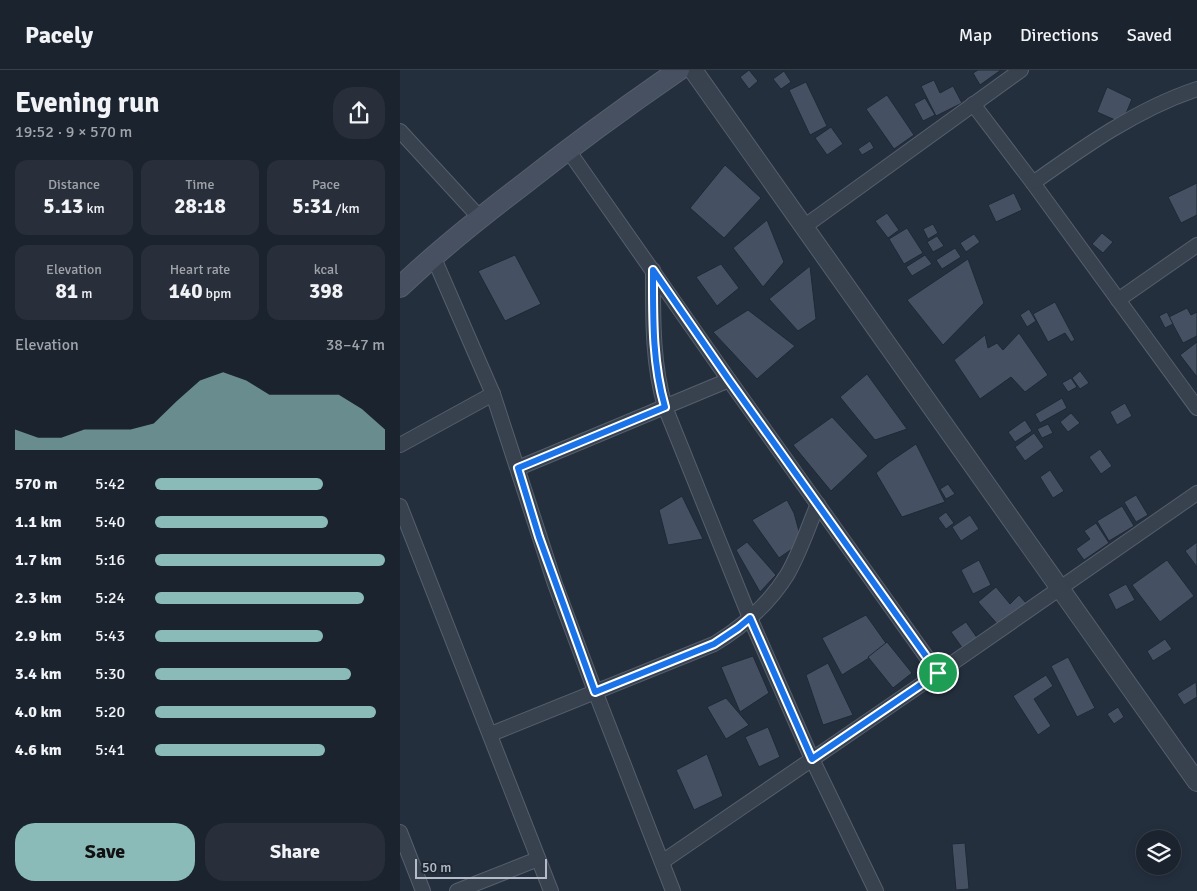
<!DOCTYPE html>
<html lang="en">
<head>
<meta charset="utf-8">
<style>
  body { margin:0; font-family:Signika,sans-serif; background:#282f3a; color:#f1f3f6; height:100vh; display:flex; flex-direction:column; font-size:19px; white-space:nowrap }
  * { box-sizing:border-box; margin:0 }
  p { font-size:16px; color:#a0a4aa }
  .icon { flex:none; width:28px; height:28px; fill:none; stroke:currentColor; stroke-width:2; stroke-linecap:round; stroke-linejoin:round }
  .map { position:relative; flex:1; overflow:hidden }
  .drawer { display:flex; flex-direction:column; background:#1b232e; width:400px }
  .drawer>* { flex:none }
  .buttons { position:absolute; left:736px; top:760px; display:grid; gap:10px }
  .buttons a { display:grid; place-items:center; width:45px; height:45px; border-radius:50%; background:#1b232e; box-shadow:0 2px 8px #0003,0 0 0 1px #39404a; font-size:25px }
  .scale { position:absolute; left:15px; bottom:12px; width:132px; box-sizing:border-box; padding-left:5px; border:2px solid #b4bcc9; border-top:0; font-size:14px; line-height:18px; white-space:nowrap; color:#b4bcc9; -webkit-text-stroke:4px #1d2633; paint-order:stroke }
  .pin { position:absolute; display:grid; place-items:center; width:42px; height:42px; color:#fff; margin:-21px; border:2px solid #fff; border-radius:50%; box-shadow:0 1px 5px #0007 }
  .round { display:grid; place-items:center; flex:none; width:52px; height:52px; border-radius:20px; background:#282f3a }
  .summary { display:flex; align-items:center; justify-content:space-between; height:85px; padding:0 15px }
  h1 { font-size:28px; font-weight:800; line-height:38px }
  .metrics { display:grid; grid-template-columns:repeat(3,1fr); gap:8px; height:85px; padding:5px 15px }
  .metrics div { display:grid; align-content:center; border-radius:12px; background:#282f3a; text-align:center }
  .metrics b { font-size:21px; font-weight:800 }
  .metrics small { font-size:14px; font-weight:400 }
  .metrics p { font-size:14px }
  .chart { height:140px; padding:10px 15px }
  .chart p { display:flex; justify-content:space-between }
  .chart svg { width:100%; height:90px; margin-top:5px; fill:#8bbbb9; opacity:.7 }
  .button { display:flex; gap:10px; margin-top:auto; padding:10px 15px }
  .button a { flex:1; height:58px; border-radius:20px; background:#8bbbb9; color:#111; font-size:20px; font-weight:800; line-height:58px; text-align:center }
  .button a+a { background:#282f3a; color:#f1f3f6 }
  ul { padding:0 15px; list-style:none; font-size:16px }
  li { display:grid; grid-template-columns:80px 60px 1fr; align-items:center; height:38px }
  li i { height:12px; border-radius:6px; background:#8bbbb9 }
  header { display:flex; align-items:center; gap:30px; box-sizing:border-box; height:70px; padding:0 25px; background:#1b232e; border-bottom:1px solid #39404a }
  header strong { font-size:24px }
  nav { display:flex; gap:28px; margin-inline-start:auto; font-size:18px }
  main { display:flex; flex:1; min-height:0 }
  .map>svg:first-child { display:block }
  .building { fill:#455162; stroke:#1f2835 }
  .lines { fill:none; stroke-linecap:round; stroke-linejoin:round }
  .minor-casing { stroke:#565f6c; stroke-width:16 }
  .tertiary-casing { stroke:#565f6c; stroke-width:20 }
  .secondary-casing { stroke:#565f6c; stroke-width:22 }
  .minor { stroke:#38414e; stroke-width:14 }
  .tertiary { stroke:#38414e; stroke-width:18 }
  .secondary { stroke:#465061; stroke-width:20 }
  .route-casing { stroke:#fff; stroke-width:10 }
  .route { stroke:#1a73e8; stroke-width:6 }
</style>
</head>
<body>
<header>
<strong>Pacely</strong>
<nav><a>Map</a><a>Directions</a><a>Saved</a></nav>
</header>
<main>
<section class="drawer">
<div class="summary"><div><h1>Evening run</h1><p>19:52 · 9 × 570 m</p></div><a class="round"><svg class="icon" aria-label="share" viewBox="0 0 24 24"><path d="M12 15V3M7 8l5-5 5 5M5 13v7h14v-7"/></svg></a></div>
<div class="metrics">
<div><p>Distance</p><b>5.13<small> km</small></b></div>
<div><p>Time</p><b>28:18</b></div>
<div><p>Pace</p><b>5:31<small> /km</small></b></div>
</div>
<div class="metrics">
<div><p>Elevation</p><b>81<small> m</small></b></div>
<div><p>Heart rate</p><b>140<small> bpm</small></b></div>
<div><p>kcal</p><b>398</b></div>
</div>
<div class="chart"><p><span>Elevation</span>38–47 m</p>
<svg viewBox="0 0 160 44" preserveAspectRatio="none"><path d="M0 44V34L10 38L20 38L30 34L40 34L50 34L60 31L70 20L80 10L90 6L100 10L110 17L120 17L130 17L140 17L150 24L160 34V44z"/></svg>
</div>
<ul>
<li><b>570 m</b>5:42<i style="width:73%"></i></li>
<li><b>1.1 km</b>5:40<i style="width:75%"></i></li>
<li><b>1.7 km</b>5:16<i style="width:100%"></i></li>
<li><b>2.3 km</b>5:24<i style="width:91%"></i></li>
<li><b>2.9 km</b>5:43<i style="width:73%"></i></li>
<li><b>3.4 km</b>5:30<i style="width:85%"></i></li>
<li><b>4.0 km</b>5:20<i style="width:96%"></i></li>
<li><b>4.6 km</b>5:41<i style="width:74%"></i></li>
</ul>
<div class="button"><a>Save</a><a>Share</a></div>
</section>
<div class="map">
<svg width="797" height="821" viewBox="0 0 797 821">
  <rect width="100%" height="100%" fill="#242f3e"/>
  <g class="building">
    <path d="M349,0L358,11L349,19L340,7Z"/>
    <path d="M578,0H601L580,15L573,3Z"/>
    <path d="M384,1L391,12L381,19L373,9Z"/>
    <path d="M534,10L540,23L553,16L562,33L536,46L521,16Z"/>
    <path d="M406,12L427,56L410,65L389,20Z"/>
    <path d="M707,17L732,29L722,53L697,42Z"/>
    <path d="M487,25L514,65L494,79L466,39Z"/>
    <path d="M525,28L535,45L523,51L514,34Z"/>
    <path d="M431,57L443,74L427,85L415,68Z"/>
    <path d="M470,71L474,78L462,85L458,79Z"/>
    <path d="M325,95L361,128L324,168L290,138Z"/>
    <path d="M797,113V145L781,153L768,127Z"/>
    <path d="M614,123L622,140L596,152L588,135Z"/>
    <path d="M487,143L499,160L488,168L475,151Z"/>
    <path d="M367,150L384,192L363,217L333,178Z"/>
    <path d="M533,154L538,163L528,169L523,159Z"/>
    <path d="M507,158L523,183L504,194L489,169Z"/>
    <path d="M702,163L713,172L703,183L692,174Z"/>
    <path d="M574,164L580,172L566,182L560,173Z"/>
    <path d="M537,166L544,176L533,182L527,172Z"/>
    <path d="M555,178L561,187L542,199L536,190Z"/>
    <path d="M115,185L141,234L105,251L78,201Z"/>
    <path d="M525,185L532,194L512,206L506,197Z"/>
    <path d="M568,189L584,233L543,275L507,230Z"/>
    <path d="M321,194L339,218L317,236L296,207Z"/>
    <path d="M410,196L416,249L398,261L369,229Z"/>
    <path d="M655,232L675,270L671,272L665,263L648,272L633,244Z"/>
    <path d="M787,238L791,245L797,242V266L783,273L769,247Z"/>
    <path d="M629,239L636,251L627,257L620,245Z"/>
    <path d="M348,240L395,276L357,309L313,262Z"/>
    <path d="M767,242L773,254L765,258L759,246Z"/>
    <path d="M619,263L648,305L625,322L611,307L580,329L554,290L585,265L588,278L597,273L603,280Z"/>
    <path d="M797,272V307L780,285Z"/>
    <path d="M680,301L689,313L680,319L672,308Z"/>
    <path d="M467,304L507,359L475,370L440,327Z"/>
    <path d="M671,308L677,317L668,322L662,313Z"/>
    <path d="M662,328L667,338L640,353L635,344Z"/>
    <path d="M725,333L732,346L717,355L710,342Z"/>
    <path d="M671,343L680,353L668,362L660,352Z"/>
    <path d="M432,347L468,386L431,421L393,375Z"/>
    <path d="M625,350L632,361L615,372L608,362Z"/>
    <path d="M648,354L653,363L642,368L637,359Z"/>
    <path d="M634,363L644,377L625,391L615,377Z"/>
    <path d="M516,374L545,432L502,447L476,403L488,393Z"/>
    <path d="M700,379L712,396L701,404L689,387Z"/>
    <path d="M650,400L664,421L653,428L640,407Z"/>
    <path d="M548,414L555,424L546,429L540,419Z"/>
    <path d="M736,425L748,445L736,452L724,432Z"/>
    <path d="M282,426L303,469L268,475L259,440Z"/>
    <path d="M387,430L394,443L402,472L379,488L352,450Z"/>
    <path d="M722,436L734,456L709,471L697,451Z"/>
    <path d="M546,442L554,453L546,459L538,448Z"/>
    <path d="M570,445L579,459L561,471L552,457Z"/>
    <path d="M696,453L709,473L684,490L676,479L690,469L684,461Z"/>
    <path d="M347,472L376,505L360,522L336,480Z"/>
    <path d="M797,472V497L785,481Z"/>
    <path d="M579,490L591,515L573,524L561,500Z"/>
    <path d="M767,490L794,526L760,552L732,515Z"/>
    <path d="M726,514L735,530L716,540L708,524Z"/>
    <path d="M596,517L610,534L619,525L626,533L599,556L578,532Z"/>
    <path d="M466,545L488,576L442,605L422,568Z"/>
    <path d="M566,552L578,569L563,579L551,562Z"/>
    <path d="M765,569L772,579L753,591L747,581Z"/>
    <path d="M487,572L512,603L493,618L468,587Z"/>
    <path d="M353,586L369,623L340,642L321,597Z"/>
    <path d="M668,587L695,638L677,647L651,596Z"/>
    <path d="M428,593L453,645L423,655L406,605Z"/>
    <path d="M646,605L653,616L634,629L651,656L638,665L613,626Z"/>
    <path d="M796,612L797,627L784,635L777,624Z"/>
    <path d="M326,628L349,655L326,669L307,637Z"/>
    <path d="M718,637L724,647L714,654L707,644Z"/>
    <path d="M368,657L380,687L359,697L345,667Z"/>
    <path d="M307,684L323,726L294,740L276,700Z"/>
    <path d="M565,773L569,819L556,820L552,774Z"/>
  </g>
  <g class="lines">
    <g class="minor-casing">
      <g id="minor">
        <path d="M573,34L633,113L797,338"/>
        <path d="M0,61L80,148"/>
        <path d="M168,80L329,310L538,603"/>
        <path d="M633,113C685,76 737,39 797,19"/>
        <path d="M405,156L621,0"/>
        <path d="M33,186L93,324L155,514L195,621L273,821"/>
        <path d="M253,200C253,246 252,292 265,337L350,548L412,689L476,821"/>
        <path d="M718,230L797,175"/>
        <path d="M0,375L93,324"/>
        <path d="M118,398L329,310"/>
        <path d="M0,436L151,821"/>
        <path d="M91,664L314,574C342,557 369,534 387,505C400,483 408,457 418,434"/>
        <path d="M0,762L23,821"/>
        <path d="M262,792L538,603L797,423"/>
        <path d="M57,821L138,789"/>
      </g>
    </g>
    <g class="tertiary-casing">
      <path id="tertiary" d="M293,0L797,712"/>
    </g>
    <g class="secondary-casing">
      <path id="secondary" d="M0,217C38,181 78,149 120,117C172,76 225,37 279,0"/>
    </g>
    <use href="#minor" class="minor"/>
    <use href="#tertiary" class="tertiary"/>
    <use href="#secondary" class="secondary"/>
  </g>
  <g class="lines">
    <g class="route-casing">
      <path id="route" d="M253,200L329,310L538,603L412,689L350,548L338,558L314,574L195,622L139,467L118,398L265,337C252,292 253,246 253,200Z"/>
    </g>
    <use href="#route" class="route"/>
  </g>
</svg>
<div class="buttons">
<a><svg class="icon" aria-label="layers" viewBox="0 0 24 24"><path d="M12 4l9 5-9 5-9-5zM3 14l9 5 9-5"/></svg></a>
</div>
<div class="scale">50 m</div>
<div class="pin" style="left:538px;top:603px;background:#1e9e55"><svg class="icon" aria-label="arrive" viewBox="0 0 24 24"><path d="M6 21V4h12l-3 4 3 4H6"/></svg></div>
</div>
</main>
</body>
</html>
